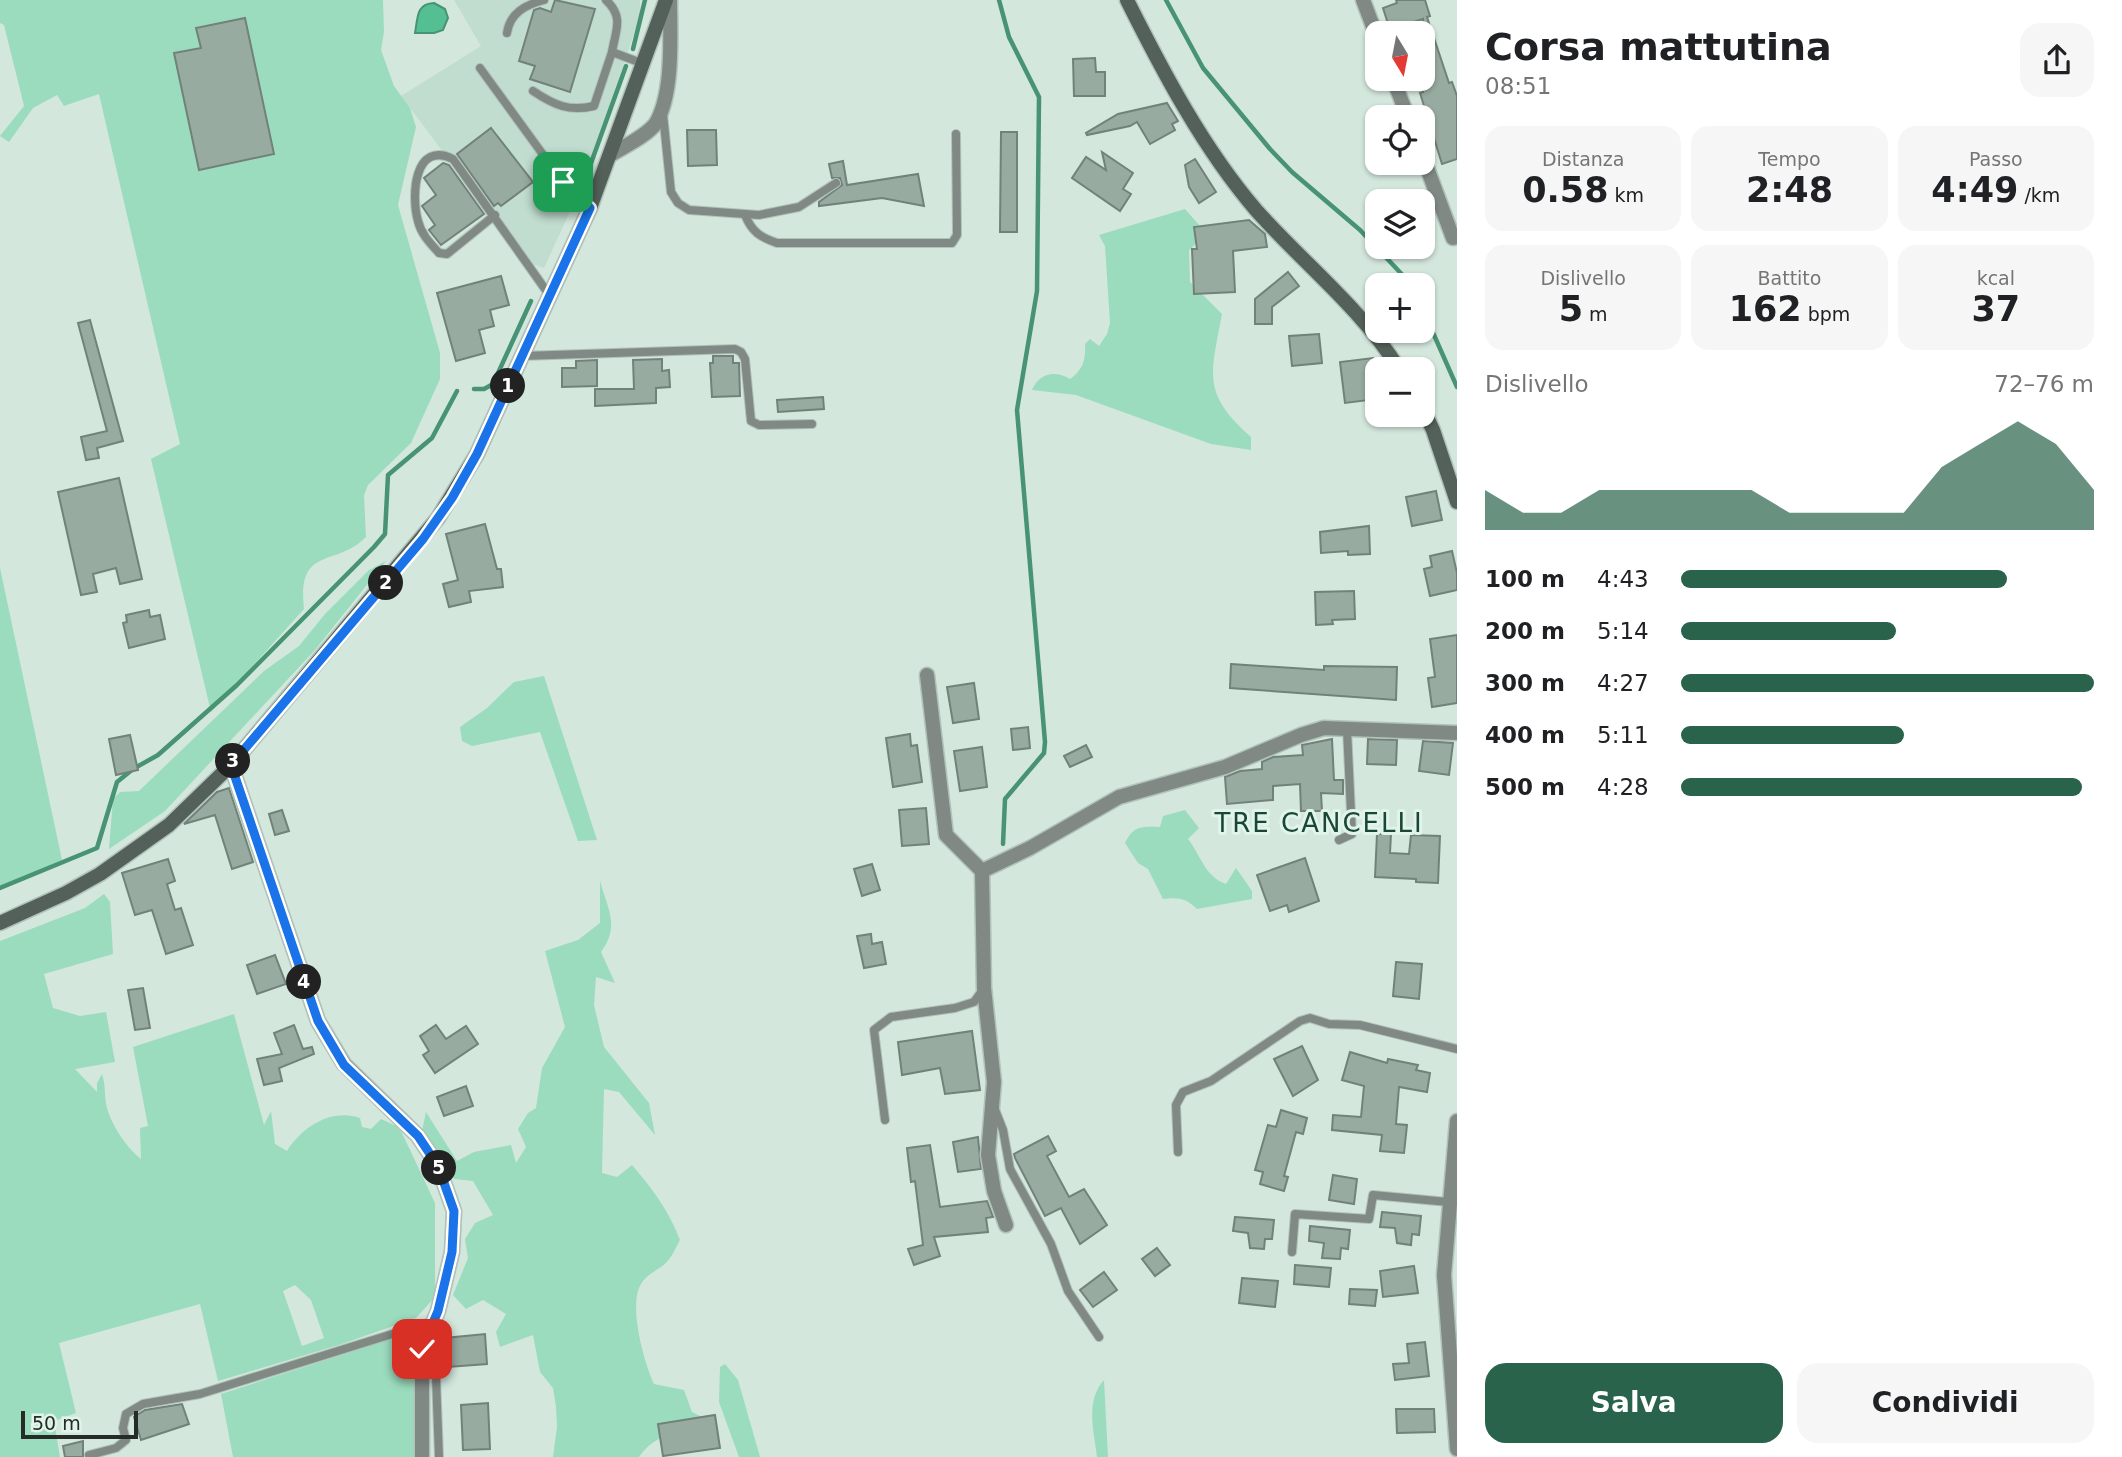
<!DOCTYPE html>
<html lang="it">
<head>
<meta charset="utf-8">
<style>
  body { margin:0; font-family:"DejaVu Sans",sans-serif; background:#f6f6f6; color:#202124; height:100vh; display:flex; flex-direction:column; font-size:26px; white-space:nowrap }
  * { box-sizing:border-box; margin:0 }
  p { font-size:23px; color:#757577 }
  .icon { flex:none; width:38px; height:38px; fill:none; stroke:currentColor; stroke-width:2; stroke-linecap:round; stroke-linejoin:round }
  .map { position:relative; flex:1; overflow:hidden }
  .panel { display:flex; flex-direction:column; background:#fff; width:665px }
  .panel>* { flex:none }
  .needle { width:46px; rotate:170deg }
  .controls { position:absolute; left:1365px; top:21px; display:grid; gap:14px }
  .controls a { display:grid; place-items:center; width:70px; height:70px; border-radius:14px; background:#fff; box-shadow:0 2px 5px #0004; font-size:35px }
  .scale { position:absolute; left:21px; bottom:18px; width:117px; box-sizing:border-box; padding-left:7px; border:4px solid #252c28; border-top:0; font-size:19px; line-height:24px; white-space:nowrap; color:#252c28; -webkit-text-stroke:5px #e0f4ea; paint-order:stroke }
  .pin { position:absolute; display:grid; place-items:center; width:60px; height:60px; color:#fff; margin:-30px; border-radius:14px; box-shadow:0 4px 10px #0006 }
  .km { position:absolute; width:35px; height:35px; margin:-18px; border-radius:50%; background:#222; color:#fff; font-size:19px; line-height:35px; text-align:center }
  .round { display:grid; place-items:center; flex:none; width:74px; height:74px; border-radius:21px; background:#f6f6f6 }
  .head { display:flex; align-items:center; justify-content:space-between; height:119px; padding:0 28px }
  h1 { font-size:38px; font-weight:600; line-height:52px }
  .stats { display:grid; grid-template-columns:repeat(3,1fr); gap:10px; height:119px; padding:7px 28px }
  .stats div { display:grid; align-content:center; border-radius:18px; background:#f6f6f6; text-align:center }
  .stats b { font-size:35px; font-weight:600 }
  .stats small { font-size:19px; font-weight:400 }
  .stats p { font-size:19px }
  .chart { height:196px; padding:14px 28px }
  .chart p { display:flex; justify-content:space-between }
  .chart svg { width:100%; height:126px; margin-top:7px; fill:#2a634b; opacity:.7 }
  .button { display:flex; gap:14px; margin-top:auto; padding:14px 28px }
  .button a { flex:1; height:80px; border-radius:21px; background:#2a634b; color:#fff; font-size:28px; font-weight:600; line-height:80px; text-align:center }
  .button a+a { background:#f6f6f6; color:#202124 }
  ul { padding:0 28px; list-style:none; font-size:23px }
  li { display:grid; grid-template-columns:112px 84px 1fr; align-items:center; height:52px }
  li i { height:18px; border-radius:9px; background:#2a634b }
  main { display:flex; flex:1; min-height:0 }
  .map>svg:first-child { display:block }
  .built { fill:#c1ddcf }
  .green { fill:#9cdcbe; fill-rule:evenodd }
  .water { fill:#55bf94; stroke:#479374; stroke-width:2 }
  .lines { fill:none; stroke-linecap:round; stroke-linejoin:round }
  .stream { stroke:#479374; stroke-width:4.5 }
  .building { fill:#98aba1; stroke:#718279; stroke-width:2 }
  .service-casing { stroke:#b0c2b9; stroke-width:10 }
  .minor-casing { stroke:#b0c2b9; stroke-width:17 }
  .secondary-casing { stroke:#b0c2b9; stroke-width:17 }
  .service { stroke:#818985; stroke-width:8 }
  .minor { stroke:#818985; stroke-width:14 }
  .secondary { stroke:#54605a; stroke-width:14 }
  .route-casing { stroke:#fff; stroke-width:14 }
  .route { stroke:#1a73e8; stroke-width:9 }
  .labels { text-anchor:middle; stroke-width:6; stroke-linejoin:round; paint-order:stroke }
  .quarter-label { font-size:26px; letter-spacing:2px; fill:#1a4735; stroke:#e0f4ea }
</style>
</head>
<body>
<main>
<div class="map">
<svg width="1457" height="1457" viewBox="0 0 1457 1457">
  <rect width="100%" height="100%" fill="#d3e7dd"/>
  <path class="built" d="M454,0H640V16L584,181L544,268L526,262L401,96L481,46Z"/>
  <g class="green">
    <path d="M0,0H383L384,32L381,50L394,86L410,108L416,127L398,205L440,353V379L411,443L368,485L364,495L366,537C335,568 297,545 304,609L211,712L151,459L180,444L99,94L64,106L57,95L33,108L9,142L0,136L24,106L4,25L0,23Z"/>
    <path d="M1185,209L1200,226L1203,237L1189,250L1190,282L1222,314C1211,374 1201,393 1251,437V450L1211,444L1076,395L1032,390C1039,373 1055,370 1070,379C1083,370 1086,359 1085,344L1090,339L1099,346L1107,334L1110,323L1105,246L1099,235Z"/>
    <path d="M386,561L315,650L165,811L109,849L113,799L120,792L139,791L264,671L299,646L325,614L369,570Z"/>
    <path d="M0,568L62,860L0,887Z"/>
    <path d="M544,676L597,840L578,841L540,732L472,746L462,741L460,727L487,708L514,682Z"/>
    <path d="M1185,810L1199,828L1188,839C1201,855 1204,876 1226,884L1236,868L1252,891V899L1197,909C1186,898 1178,897 1163,899L1148,869L1138,863L1125,843C1133,826 1141,826 1160,827L1163,816Z"/>
    <path d="M600,881C608,910 620,926 601,952L615,983L596,977L594,1005L604,1047L649,1103L655,1135L619,1092L604,1089L602,1173L617,1177L632,1165C652,1188 669,1211 680,1240C676,1247 672,1257 666,1263C658,1270 647,1274 641,1284C628,1305 644,1363 654,1384L684,1390L692,1412L710,1421C685,1429 654,1434 639,1457H553L557,1427L556,1407L553,1388L540,1372L533,1335L500,1347L496,1332L506,1314L483,1300L466,1309L453,1295L468,1258L465,1239L475,1223L493,1215L473,1181L454,1179L422,1131L426,1112L457,1161L474,1152L511,1145L516,1163L526,1147L518,1129L528,1113L536,1108L542,1068L565,1027L545,951L578,940L600,923Z"/>
    <path d="M104,894L110,902L113,954L44,974L53,1008L80,1016L106,1012L115,1062L75,1069L97,1092V1083L102,1074C106,1086 104,1096 107,1108C112,1126 127,1148 141,1159L140,1128L148,1126L133,1047L234,1014L264,1125L271,1111L275,1144L287,1151C302,1127 331,1108 360,1118L362,1127L371,1129L381,1119L396,1126L402,1133L435,1203V1297L416,1318L339,1345L218,1381L200,1304L59,1343L76,1413L54,1421L60,1457H0V941L85,908ZM295,1285L311,1300L324,1338L302,1346L283,1291Z"/>
    <path d="M416,1331L415,1457H233L221,1394Z"/>
    <path d="M725,1364L738,1380L760,1457H739L719,1402L720,1367Z"/>
    <path d="M1104,1380L1108,1457H1097C1094,1431 1085,1401 1104,1380Z"/>
  </g>
  <path class="water" d="M434,3L445,9L448,18L443,30L434,33H415C418,17 416,4 434,3Z"/>
  <g class="lines">
    <g class="stream">
      <path d="M999,0L1009,37L1039,97L1037,291L1017,410L1045,742L1044,753L1005,799L1003,844"/>
      <path d="M1166,0L1203,68L1270,149L1292,172L1360,230L1412,285"/>
      <path d="M633,49L645,0"/>
      <path d="M586,177L626,66"/>
      <path d="M1423,310L1457,387"/>
      <path d="M474,389H484L493,384L531,301"/>
      <path d="M0,888L97,848L117,782L133,769L158,755L237,685L374,547L385,534L388,475L432,438L457,391"/>
    </g>
  </g>
  <g class="building">
    <path d="M555,0L595,9L570,92L530,79L535,66L519,61L534,10L540,8L551,12Z"/>
    <path d="M1396,0H1425L1430,16L1427,17L1449,83L1452,82L1457,96V159L1442,164L1420,93L1423,92V19L1390,30L1383,8L1397,3Z"/>
    <path d="M245,18L274,154L199,170L174,53L201,48L196,28Z"/>
    <path d="M1095,58L1096,72H1105V96H1074L1073,59Z"/>
    <path d="M1167,103L1178,121L1172,124L1175,130L1150,144L1137,122L1130,126L1087,135L1086,133L1118,114Z"/>
    <path d="M491,128L533,182L501,206L498,203L494,206L457,154Z"/>
    <path d="M687,130H716L717,165L688,166Z"/>
    <path d="M1001,132H1017V232H1000Z"/>
    <path d="M1102,152L1133,173L1123,189L1131,194L1120,211L1072,178L1086,157L1106,170Z"/>
    <path d="M1195,159L1216,192L1199,203L1189,187L1185,165Z"/>
    <path d="M843,161L847,185L918,174L924,206L882,198L819,206V202L842,185L840,178H832L829,164Z"/>
    <path d="M443,163L449,165L484,214L441,245L429,230L435,225L422,206L436,195L424,178Z"/>
    <path d="M1249,220L1265,234L1267,247L1233,251L1235,292L1194,294L1192,249H1197L1194,227Z"/>
    <path d="M1288,272L1299,286L1272,307V324H1255V299Z"/>
    <path d="M501,276L509,305L490,310L494,326L479,330L485,353L456,361L437,293Z"/>
    <path d="M90,320L123,441L97,448L99,458L86,460L81,437L107,431L78,323Z"/>
    <path d="M1319,334L1322,363L1292,366L1289,336Z"/>
    <path d="M713,356H733V363H739L740,396L712,397L710,363H713Z"/>
    <path d="M1373,358L1377,399L1345,403L1340,362Z"/>
    <path d="M662,359V371L669,370L670,387L656,388V403L595,406V389H634L633,360Z"/>
    <path d="M597,360V386L562,387V368H576V361Z"/>
    <path d="M823,397L824,409L778,412L777,400Z"/>
    <path d="M119,478L142,579L120,584L116,568L93,574L97,592L81,595L58,492Z"/>
    <path d="M1436,491L1442,520L1412,526L1406,497Z"/>
    <path d="M485,524L497,569H501L503,587L469,591L471,602L449,607L443,584L458,580L446,534Z"/>
    <path d="M1369,526L1370,554L1348,555V551L1321,553L1320,532Z"/>
    <path d="M1452,551L1457,573V590L1430,596L1424,569L1432,567L1430,556Z"/>
    <path d="M1354,591L1355,619L1332,620L1333,624L1316,625L1315,592Z"/>
    <path d="M149,610L150,617L160,615L165,639L129,648L123,623L127,622L126,615Z"/>
    <path d="M1457,635V703L1432,707L1428,678L1435,677L1430,639Z"/>
    <path d="M1231,664L1324,670V666L1397,667L1396,700L1230,688Z"/>
    <path d="M974,683L979,719L953,723L947,687Z"/>
    <path d="M1028,727L1030,748L1013,750L1011,729Z"/>
    <path d="M910,734L911,746L917,745L922,782L893,787L886,738Z"/>
    <path d="M130,735L138,770L116,775L109,739Z"/>
    <path d="M1332,739L1334,780H1343V794L1321,793L1322,811H1301L1300,784L1273,786V800L1227,804L1225,777L1240,771L1262,769V762L1273,757L1303,755L1302,745Z"/>
    <path d="M1368,739L1397,740L1396,765L1367,764Z"/>
    <path d="M1423,741L1453,743L1449,775L1419,771Z"/>
    <path d="M1086,745L1092,757L1070,767L1064,756Z"/>
    <path d="M982,747L987,787L960,791L954,751Z"/>
    <path d="M229,788L253,862L232,869L215,815L184,824L217,792Z"/>
    <path d="M926,808L929,844L902,846L899,810Z"/>
    <path d="M282,810L289,831L275,835L269,814Z"/>
    <path d="M1377,834H1391L1390,853L1409,854L1411,835L1440,836L1438,883L1416,882V879L1375,877Z"/>
    <path d="M1305,858L1319,901L1289,912L1287,905L1270,911L1257,875Z"/>
    <path d="M168,859L175,881L167,884L175,910L181,908L193,945L166,954L152,910L135,915L122,873Z"/>
    <path d="M872,864L880,890L862,896L854,869Z"/>
    <path d="M871,934L872,944L882,942L886,964L864,968L857,936Z"/>
    <path d="M275,955L286,984L257,994L247,965Z"/>
    <path d="M1396,962L1422,964L1419,999L1393,996Z"/>
    <path d="M143,988L150,1028L135,1030L128,990Z"/>
    <path d="M294,1025L303,1049L312,1047L314,1054L279,1068L282,1081L264,1085L257,1059L282,1054L274,1033Z"/>
    <path d="M436,1025L446,1039L466,1026L478,1044L435,1073L423,1055L429,1051L420,1036Z"/>
    <path d="M972,1031L980,1090L945,1094L940,1068L902,1075L898,1042Z"/>
    <path d="M1302,1046L1318,1080L1293,1096L1274,1059Z"/>
    <path d="M1350,1052L1387,1063L1388,1059L1418,1065L1416,1070L1430,1073L1427,1092L1399,1087L1396,1124L1407,1125L1404,1153L1380,1151L1382,1135L1332,1130L1333,1115L1361,1117L1364,1086L1342,1080Z"/>
    <path d="M466,1086L473,1106L444,1116L437,1097Z"/>
    <path d="M1281,1110L1307,1118L1303,1134L1296,1132L1284,1176L1288,1177L1284,1191L1260,1184L1263,1172L1255,1170L1268,1125L1276,1127Z"/>
    <path d="M1048,1136L1056,1151L1047,1156L1069,1197L1084,1189L1107,1225L1080,1244L1061,1208L1045,1216L1015,1158L1014,1154Z"/>
    <path d="M978,1137L981,1169L958,1172L953,1142Z"/>
    <path d="M930,1145L940,1207L987,1201L993,1217L986,1218L988,1232L934,1237L940,1256L914,1265L908,1249L923,1245L915,1181L911,1182L907,1148Z"/>
    <path d="M1333,1175L1357,1179L1354,1204L1329,1200Z"/>
    <path d="M1382,1212L1421,1216L1419,1235L1412,1234L1411,1245L1397,1243L1395,1228L1380,1227Z"/>
    <path d="M1235,1217L1274,1220L1272,1239H1265L1264,1249L1250,1248L1248,1233L1233,1231Z"/>
    <path d="M1310,1226L1350,1230L1348,1249L1341,1248L1340,1259L1322,1258L1324,1243L1309,1241Z"/>
    <path d="M1157,1248L1170,1265L1155,1276L1142,1259Z"/>
    <path d="M1295,1265L1331,1268L1329,1287L1294,1284Z"/>
    <path d="M1414,1266L1418,1293L1383,1297L1380,1271Z"/>
    <path d="M1104,1272L1117,1290L1093,1307L1080,1290Z"/>
    <path d="M1242,1278L1278,1281L1275,1307L1239,1303Z"/>
    <path d="M1350,1289L1377,1290L1375,1306L1349,1304Z"/>
    <path d="M485,1334L487,1364L448,1367L445,1338Z"/>
    <path d="M1425,1342L1429,1376L1395,1380L1393,1364L1409,1363L1407,1344Z"/>
    <path d="M488,1403L490,1449L463,1450L461,1405Z"/>
    <path d="M182,1404L189,1424L141,1440L134,1417L145,1410Z"/>
    <path d="M1396,1409H1434L1435,1432L1397,1433Z"/>
    <path d="M715,1415L720,1448L663,1456L658,1424Z"/>
    <path d="M83,1441V1457H65L63,1446Z"/>
  </g>
  <g class="lines">
    <g class="service-casing">
      <g id="service">
        <path d="M606,0C624,17 616,29 612,52"/>
        <path d="M507,33C510,13 525,5 544,0"/>
        <path d="M480,68L563,182L590,208"/>
        <path d="M533,91C554,105 569,112 594,106L612,52L644,64"/>
        <path d="M663,114L671,192L678,203L689,210L759,215L799,207L836,183"/>
        <path d="M495,215L447,254L439,253C430,243 421,234 418,221C411,196 414,140 453,159L550,296"/>
        <path d="M745,215C752,232 760,237 777,243H952L957,235L956,134"/>
        <path d="M522,356L735,349L741,352L745,359L751,421L759,425L812,424"/>
        <path d="M1339,840L1352,834L1347,729"/>
        <path d="M994,1107L1003,1130L1010,1169L1051,1244L1068,1291L1099,1337"/>
        <path d="M885,1120L874,1030L891,1017L955,1008L974,1002L984,988"/>
        <path d="M1178,1152L1176,1105L1183,1092L1211,1081L1300,1021L1310,1018L1329,1024L1360,1025L1457,1049"/>
        <path d="M1292,1252L1295,1214L1369,1219L1373,1195L1448,1202"/>
        <path d="M428,1336L435,1350L439,1457"/>
        <path d="M89,1455L116,1448L126,1440L123,1428L126,1414L143,1404L200,1394L434,1321"/>
      </g>
    </g>
    <g class="minor-casing">
      <g id="minor">
        <path d="M1363,0L1377,37"/>
        <path d="M1393,79L1408,117"/>
        <path d="M612,154C625,146 648,135 656,123C674,92 670,35 670,0"/>
        <path d="M1423,157L1453,238L1457,237"/>
        <path d="M927,675L946,835L982,871L1030,848L1119,797L1225,767L1301,735L1324,728L1457,733"/>
        <path d="M231,765L318,1021L344,1064L418,1136L438,1166L454,1211L452,1252L438,1311L422,1349V1457"/>
        <path d="M982,871L984,988L994,1082L988,1155L994,1191L1006,1225"/>
        <path d="M1457,1121L1444,1275L1457,1449"/>
      </g>
    </g>
    <g class="secondary-casing">
      <g id="secondary">
        <path d="M1127,0C1163,72 1203,148 1256,210C1303,263 1361,308 1399,369"/>
        <path d="M1423,409L1433,430L1457,502"/>
        <path d="M0,923L66,893L100,874L169,825L231,765L438,518L477,454L590,208L666,0"/>
      </g>
    </g>
    <use href="#service" class="service"/>
    <use href="#minor" class="minor"/>
    <use href="#secondary" class="secondary"/>
  </g>
  <g class="lines">
    <g class="route-casing">
      <path id="route" d="M422,1349L438,1311L452,1252L454,1211L438,1166L418,1136L344,1065L318,1021L231,765L423,539L452,498L477,454L590,208L563,182"/>
    </g>
    <use href="#route" class="route"/>
  </g>
  <g class="labels">
    <g class="quarter-label">
      <text x="1319" y="832">TRE CANCELLI</text>
    </g>
  </g>
</svg>
<div class="controls">
<a><svg class="needle" viewBox="-14 -14 28 28"><path d="M0-13l5 13h-10z" fill="#e53935"/><path d="M0 13l5-13h-10z" fill="#757577"/></svg></a>
<a><svg class="icon" aria-label="locate" viewBox="0 0 24 24"><circle cx="12" cy="12" r="6"/><path d="M12 2v4M12 18v4M2 12h4M18 12h4"/></svg></a>
<a><svg class="icon" aria-label="layers" viewBox="0 0 24 24"><path d="M12 4l9 5-9 5-9-5zM3 14l9 5 9-5"/></svg></a>
<a>+</a>
<a>−</a>
</div>
<div class="scale">50 m</div>
<div class="pin" style="left:563px;top:182px;background:#1e9e55"><svg class="icon" aria-label="arrive" viewBox="0 0 24 24"><path d="M6 21V4h12l-3 4 3 4H6"/></svg></div>
<div class="pin" style="left:422px;top:1349px;background:#d93025"><svg class="icon" aria-label="check" viewBox="0 0 24 24"><path d="M5 12l5 5 9-10"/></svg></div>
<b class="km" style="left:508px;top:386px">1</b>
<b class="km" style="left:386px;top:583px">2</b>
<b class="km" style="left:233px;top:761px">3</b>
<b class="km" style="left:304px;top:982px">4</b>
<b class="km" style="left:439px;top:1168px">5</b>
</div>
<section class="panel">
<div class="head"><div><h1>Corsa mattutina</h1><p>08:51</p></div><a class="round"><svg class="icon" aria-label="share" viewBox="0 0 24 24"><path d="M12 15V3M7 8l5-5 5 5M5 13v7h14v-7"/></svg></a></div>
<div class="stats">
<div><p>Distanza</p><b>0.58<small> km</small></b></div>
<div><p>Tempo</p><b>2:48</b></div>
<div><p>Passo</p><b>4:49<small> /km</small></b></div>
</div>
<div class="stats">
<div><p>Dislivello</p><b>5<small> m</small></b></div>
<div><p>Battito</p><b>162<small> bpm</small></b></div>
<div><p>kcal</p><b>37</b></div>
</div>
<div class="chart"><p><span>Dislivello</span>72–76 m</p>
<svg viewBox="0 0 160 44" preserveAspectRatio="none"><path d="M0 44V30L10 38L20 38L30 30L40 30L50 30L60 30L70 30L80 38L90 38L100 38L110 38L120 22L130 14L140 6L150 14L160 30V44z"/></svg>
</div>
<ul>
<li><b>100 m</b>4:43<i style="width:79%"></i></li>
<li><b>200 m</b>5:14<i style="width:52%"></i></li>
<li><b>300 m</b>4:27<i style="width:100%"></i></li>
<li><b>400 m</b>5:11<i style="width:54%"></i></li>
<li><b>500 m</b>4:28<i style="width:97%"></i></li>
</ul>
<div class="button"><a>Salva</a><a>Condividi</a></div>
</section>
</main>
</body>
</html>
